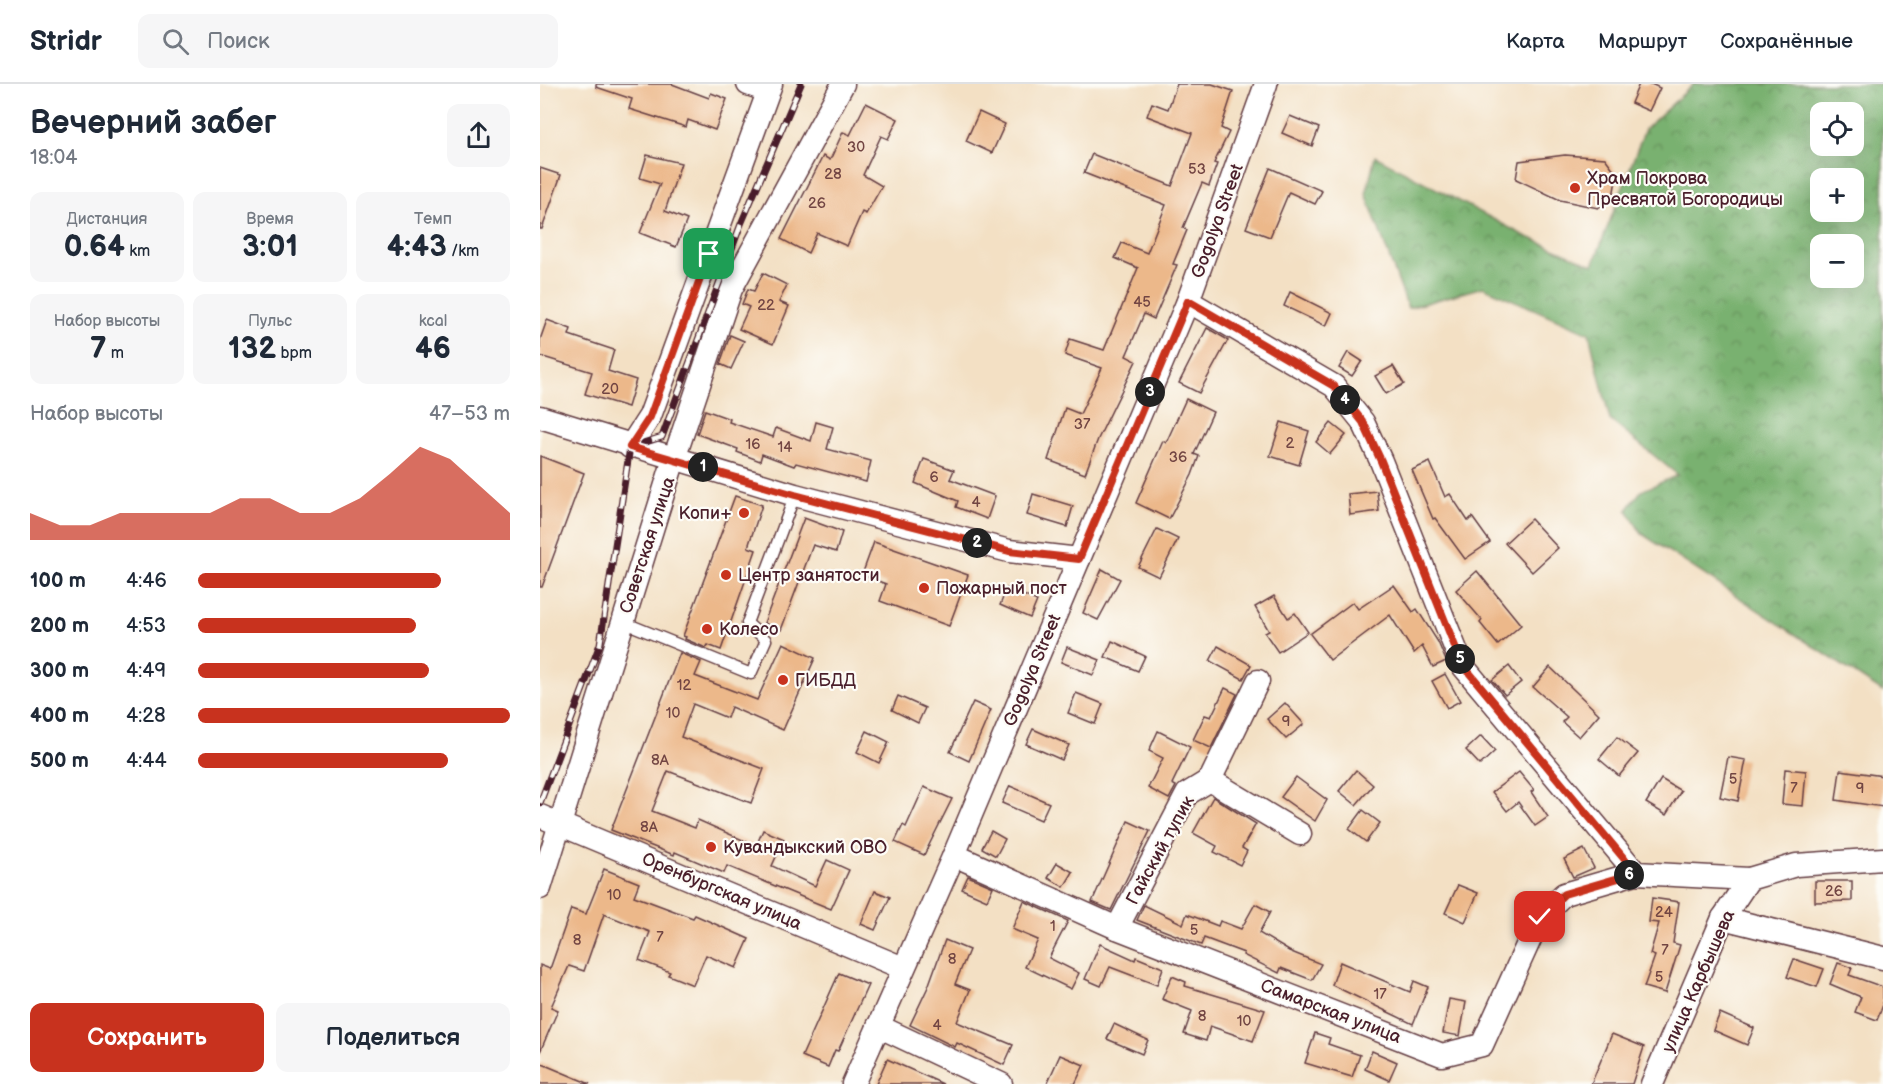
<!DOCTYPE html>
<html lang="ru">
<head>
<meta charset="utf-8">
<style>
  body { margin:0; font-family:"Balsamiq Sans",sans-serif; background:#f6f6f7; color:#1f2937; height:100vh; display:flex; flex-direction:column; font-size:22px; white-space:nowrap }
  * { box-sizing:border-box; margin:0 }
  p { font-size:20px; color:#747a83 }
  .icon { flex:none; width:33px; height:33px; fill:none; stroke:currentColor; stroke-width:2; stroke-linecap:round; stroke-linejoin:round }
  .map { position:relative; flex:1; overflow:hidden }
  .sheet { display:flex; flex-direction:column; background:#fff; width:540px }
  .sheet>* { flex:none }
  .tools { position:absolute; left:1270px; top:18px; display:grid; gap:12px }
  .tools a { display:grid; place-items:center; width:54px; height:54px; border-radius:12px; background:#fff; box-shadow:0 6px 24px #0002; font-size:30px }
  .pin { position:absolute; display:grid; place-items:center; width:51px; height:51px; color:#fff; margin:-26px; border-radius:12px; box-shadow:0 3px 9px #0006 }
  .km { position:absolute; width:30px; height:30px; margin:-15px; border-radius:50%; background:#222; color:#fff; font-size:16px; line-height:30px; text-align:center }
  .round { display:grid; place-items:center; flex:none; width:63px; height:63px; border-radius:12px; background:#f6f6f7 }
  .overview { display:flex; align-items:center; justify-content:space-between; height:102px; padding:0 30px }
  h1 { font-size:33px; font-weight:700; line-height:45px }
  .figures { display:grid; grid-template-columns:repeat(3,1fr); gap:9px; height:102px; padding:6px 30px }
  .figures div { display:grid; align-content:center; border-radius:12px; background:#f6f6f7; text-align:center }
  .figures b { font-size:30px; font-weight:700 }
  .figures small { font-size:16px; font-weight:400 }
  .figures p { font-size:16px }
  .chart { height:168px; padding:12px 30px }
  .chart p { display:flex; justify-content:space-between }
  .chart svg { width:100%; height:108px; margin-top:6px; fill:#c8321e; opacity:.7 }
  .cta { display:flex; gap:12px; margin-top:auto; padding:12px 30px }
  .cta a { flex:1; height:69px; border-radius:12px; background:#c8321e; color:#fff; font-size:24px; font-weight:700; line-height:69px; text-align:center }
  .cta a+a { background:#f6f6f7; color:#1f2937 }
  ul { padding:0 30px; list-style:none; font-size:20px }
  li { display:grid; grid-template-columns:96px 72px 1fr; align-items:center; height:45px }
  li i { height:15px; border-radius:8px; background:#c8321e }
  header { display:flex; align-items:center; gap:36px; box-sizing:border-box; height:84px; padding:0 30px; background:#fff; border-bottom:2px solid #e0e1e3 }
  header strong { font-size:28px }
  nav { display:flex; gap:33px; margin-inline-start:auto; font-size:21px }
  .search { width:420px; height:54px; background:#f6f6f7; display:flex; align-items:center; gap:15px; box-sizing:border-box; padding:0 21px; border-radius:12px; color:#747a83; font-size:22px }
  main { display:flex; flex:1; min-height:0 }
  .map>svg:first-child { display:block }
  .forest { fill:url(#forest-crowns); stroke:#62684d; stroke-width:1.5; fill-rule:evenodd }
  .building { fill:#ecb88a }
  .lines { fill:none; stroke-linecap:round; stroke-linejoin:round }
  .service-casing { stroke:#633c42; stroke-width:13 }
  .minor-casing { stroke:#633c42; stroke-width:25 }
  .service { stroke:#fff; stroke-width:10 }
  .minor { stroke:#fff; stroke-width:22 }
  .rail-casing { stroke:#4a1f2b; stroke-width:7 }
  .rail { stroke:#fdfcf7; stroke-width:4.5; stroke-dasharray:14; stroke-linecap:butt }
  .route-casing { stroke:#fff; stroke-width:12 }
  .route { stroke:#c8321e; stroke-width:8 }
  .poi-dot { fill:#c8321e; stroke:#fdfcf7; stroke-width:2 }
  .labels { text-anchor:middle; stroke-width:4.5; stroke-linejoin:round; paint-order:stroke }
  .number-label { font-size:15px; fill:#724543 }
  .poi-label { font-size:18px; fill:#4a1f2b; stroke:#fdfcf7; text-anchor:start }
  .street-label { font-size:18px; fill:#4a1f2b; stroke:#fdfcf7 }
</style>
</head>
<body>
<header>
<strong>Stridr</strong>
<div class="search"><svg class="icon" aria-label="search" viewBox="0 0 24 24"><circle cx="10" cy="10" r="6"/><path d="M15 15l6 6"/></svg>Поиск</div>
<nav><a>Карта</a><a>Маршрут</a><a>Сохранённые</a></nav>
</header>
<main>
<section class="sheet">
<div class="overview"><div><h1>Вечерний забег</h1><p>18:04</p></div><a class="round"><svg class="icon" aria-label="share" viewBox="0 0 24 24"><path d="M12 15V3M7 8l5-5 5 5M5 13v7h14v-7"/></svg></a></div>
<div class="figures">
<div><p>Дистанция</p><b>0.64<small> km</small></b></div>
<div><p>Время</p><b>3:01</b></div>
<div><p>Темп</p><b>4:43<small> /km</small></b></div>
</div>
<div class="figures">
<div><p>Набор высоты</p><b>7<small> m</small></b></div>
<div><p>Пульс</p><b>132<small> bpm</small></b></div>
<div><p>kcal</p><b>46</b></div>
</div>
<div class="chart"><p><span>Набор высоты</span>47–53 m</p>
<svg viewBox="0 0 160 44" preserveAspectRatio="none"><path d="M0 44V33L10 38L20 38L30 33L40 33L50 33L60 33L70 27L80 27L90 33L100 33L110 27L120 17L130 6L140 11L150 22L160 33V44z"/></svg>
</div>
<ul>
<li><b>100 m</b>4:46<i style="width:78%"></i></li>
<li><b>200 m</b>4:53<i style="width:70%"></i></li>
<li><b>300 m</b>4:49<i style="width:74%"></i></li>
<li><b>400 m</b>4:28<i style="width:100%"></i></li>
<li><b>500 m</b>4:44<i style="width:80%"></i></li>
</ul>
<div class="cta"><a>Сохранить</a><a>Поделиться</a></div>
</section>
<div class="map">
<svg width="1343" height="1000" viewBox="0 0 1343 1000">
  <defs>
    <pattern id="forest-crowns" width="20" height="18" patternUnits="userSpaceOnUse" patternTransform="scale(1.5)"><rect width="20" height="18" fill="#79b16f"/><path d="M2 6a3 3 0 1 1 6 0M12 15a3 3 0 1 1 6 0" fill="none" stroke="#658f5b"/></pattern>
  </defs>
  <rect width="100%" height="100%" fill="#fdfcf7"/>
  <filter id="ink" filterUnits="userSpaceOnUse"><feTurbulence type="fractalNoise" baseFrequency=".0167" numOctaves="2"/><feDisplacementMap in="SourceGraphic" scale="12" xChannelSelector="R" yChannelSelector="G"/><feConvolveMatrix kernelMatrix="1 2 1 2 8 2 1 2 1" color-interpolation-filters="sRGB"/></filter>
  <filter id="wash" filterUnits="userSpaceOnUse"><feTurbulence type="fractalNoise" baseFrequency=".008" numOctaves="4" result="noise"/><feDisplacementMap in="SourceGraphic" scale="24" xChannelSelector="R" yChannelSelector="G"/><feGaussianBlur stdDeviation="1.35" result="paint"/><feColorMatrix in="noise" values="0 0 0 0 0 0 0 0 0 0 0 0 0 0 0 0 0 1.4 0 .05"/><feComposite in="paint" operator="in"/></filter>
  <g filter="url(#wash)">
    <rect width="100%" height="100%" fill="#f3e0c4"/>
    <path class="forest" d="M1154,0H1343V608L1102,450L1087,426L1101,407L1138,391L1070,336L1049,249L943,203L868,224L826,110L835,72L983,151L1053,181L1105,45ZM1281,28H1314V62H1281ZM1281,94H1314V128H1281ZM1281,160H1314V194H1281Z"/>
    <g id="blocks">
      <g class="building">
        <path d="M56,0H132L169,14L171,9L187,15L175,46L148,36L146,43L89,25L92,15L56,3Z"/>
        <path d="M637,0H672L693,7L681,44L689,48L674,79L677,80L669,102L662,99L643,144L647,146L633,180L637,181L614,235L604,230L586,272L596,277L558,355L545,390L508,376L525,324L540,330L562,284L525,271L530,255L564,266L598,184L575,174L582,159L607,169L626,121L544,89L552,70L632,102L652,49L607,32L612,19L628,25Z"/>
        <path d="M1099,0H1111L1120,4L1109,27L1091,19Z"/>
        <path d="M326,19L358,35L348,55L341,52L323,91L342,102L326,130L322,128L307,162L277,149L268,169L241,155L283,72L290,76L303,48L310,51Z"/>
        <path d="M439,28L465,40L452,69L426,57Z"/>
        <path d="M750,32L779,44L772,62L742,49Z"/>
        <path d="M107,71L141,79L125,127L147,136L136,163L100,149L120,100L100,94Z"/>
        <path d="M1025,71L1065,74L1077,90L1073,113L1058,124L1020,116L976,95L979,77Z"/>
        <path d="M0,84L21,91L2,145H0Z"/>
        <path d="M730,84L782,107L775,120L749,108L730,153L706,144Z"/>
        <path d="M223,189L247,201L239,218L249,222L233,260L199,245L209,223L202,220L208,205L214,207Z"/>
        <path d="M750,208L792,229L786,242L744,222Z"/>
        <path d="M7,236L31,245L29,251L74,266L68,287L96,296L88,323L45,310L52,288L0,272V256Z"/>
        <path d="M667,244L688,256L659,309L639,299Z"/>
        <path d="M190,251L204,257L191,285L180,280Z"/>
        <path d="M808,268L822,277L812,292L799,284Z"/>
        <path d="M853,282L864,300L846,310L835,292Z"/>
        <path d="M646,315L673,328L654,370L659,372L652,391L629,435L596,419L623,357L626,359Z"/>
        <path d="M165,326L190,335L189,338L233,353L236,344L271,357L276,338L293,343L287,365L331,377L326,398L256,379L254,382L222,370L220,377L197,368L198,365L157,350Z"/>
        <path d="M741,338L769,347L759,381L730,372Z"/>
        <path d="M791,339L806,351L790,370L776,358Z"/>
        <path d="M0,372L44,389L2,503H0Z"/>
        <path d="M384,375L414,386L410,395L455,412L447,435L416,423L418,417L375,399Z"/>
        <path d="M890,378L905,413L910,410L928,437L932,433L950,458L925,475L895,434L893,435L872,386Z"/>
        <path d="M837,407L839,427L810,431L808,410Z"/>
        <path d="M493,410L533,422L527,443L487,431Z"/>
        <path d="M195,412L222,421L208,463L216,466L181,566L168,561L166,564L145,555L146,553L143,552Z"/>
        <path d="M264,434L302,448L296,468L273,461L241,546L224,539Z"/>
        <path d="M991,435L1018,464L992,488L965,459Z"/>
        <path d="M617,445L638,455L619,493L598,483Z"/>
        <path d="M334,458L428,491L409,542L340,517L346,500L322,491Z"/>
        <path d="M562,485L580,495L558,536L543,529Z"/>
        <path d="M937,487L981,541L958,561L940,539L942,536L916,506Z"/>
        <path d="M854,501L873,528L877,525L898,558L906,577L893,583L882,562L874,569L850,531L790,576L770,550L813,518L818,525Z"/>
        <path d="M467,504L497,517L490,534L460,521Z"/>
        <path d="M734,512L748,534L755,529L768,548L738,568L725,549L729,547L715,523Z"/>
        <path d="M572,557L605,572L598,587L565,573Z"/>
        <path d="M243,559L275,574L243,646L191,623L187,634L153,620L141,653L224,685L211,719L128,687L112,727L155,744L158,736L216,762L223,746L244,755L232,782L275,802L287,776L309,786L291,825L187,782L184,789L135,768L134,771L71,746L140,569L161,578L155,592L217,616Z"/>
        <path d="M678,562L711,581L703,595L670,577Z"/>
        <path d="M527,563L560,576L553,591L521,578Z"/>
        <path d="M969,582L981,598L965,611L952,596Z"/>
        <path d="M1010,583L1059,630L1039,653L1022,638L1027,633L993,603Z"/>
        <path d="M905,590L920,617L907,624L892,597Z"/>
        <path d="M685,604L697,610L671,664L653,656L665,631L671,633Z"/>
        <path d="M536,609L563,620L555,640L528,629Z"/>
        <path d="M358,612L385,624L378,639L352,626Z"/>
        <path d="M433,618L451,626L429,677L410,668Z"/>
        <path d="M745,619L764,640L746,655L727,635Z"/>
        <path d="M493,645L529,661L522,676L486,660Z"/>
        <path d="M327,647L349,658L339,679L317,668Z"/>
        <path d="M618,647L650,663L632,700L636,702L629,715L608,704L623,674L609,667Z"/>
        <path d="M941,652L955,667L940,681L926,666Z"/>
        <path d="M1077,653L1098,669L1079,692L1059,675Z"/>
        <path d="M1188,673L1206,676L1198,717L1180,713Z"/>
        <path d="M1245,685L1266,687L1263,722L1242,720Z"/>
        <path d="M816,686L833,701L816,721L799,707Z"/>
        <path d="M1300,686L1343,692V723L1296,716Z"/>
        <path d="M979,688L994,706L991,708L1008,733L995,742L978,718L967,727L952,708Z"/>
        <path d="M756,693L787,716L775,737L741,713Z"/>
        <path d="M1121,695L1141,707L1126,731L1106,719Z"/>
        <path d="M470,702L509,719L501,736L462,719Z"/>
        <path d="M384,703L412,715L384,771L355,758L363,741L366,743Z"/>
        <path d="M673,713L716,740L702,764L707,767L700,781L674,768L677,762L653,749Z"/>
        <path d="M823,726L840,739L826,758L809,745Z"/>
        <path d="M588,737L610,747L571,826L552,818Z"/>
        <path d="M451,747L465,755L456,772L442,764Z"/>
        <path d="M1044,765L1054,784L1033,793L1024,775Z"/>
        <path d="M517,779L533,788L524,803L508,794Z"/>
        <path d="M64,785L99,799L94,812L153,834L155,831L209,855L196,884L166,871L153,901L128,891L130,888L99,876L110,848L64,830L44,887L29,882L11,923L18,926L0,968V881L10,885L31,825L46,830Z"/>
        <path d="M428,792L453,803L447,816L422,805Z"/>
        <path d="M1275,797H1312V817L1275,818Z"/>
        <path d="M918,801L938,809L925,838L905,829Z"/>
        <path d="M335,807L350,813L335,846L321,840Z"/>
        <path d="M1112,814L1139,818L1133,859L1140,861L1125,909L1104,903L1115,872L1110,870L1119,839L1109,838Z"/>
        <path d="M484,817L528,837L509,874L539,889L531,905L485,883L498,856L472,845Z"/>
        <path d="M715,820L730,828L719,849L749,867L781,880L772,896L741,884L739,889L703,871L704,869L664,854L661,861L597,836L604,821L643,840L647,830L678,842L680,837L701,845Z"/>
        <path d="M405,856L429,866L415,900L430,906L417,938L473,961L464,981L417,959L415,963L370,941L388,903Z"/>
        <path d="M560,860L595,876L596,873L623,884L617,901L570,883L561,902L545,895Z"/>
        <path d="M1254,875L1284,885L1277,903L1247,893Z"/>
        <path d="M800,878L870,908L874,897L888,903L873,940L792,901Z"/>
        <path d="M1298,879L1312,884L1309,891L1343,903V921L1337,936L1315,928L1321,913L1290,900Z"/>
        <path d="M299,889L328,901L298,967L295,966L288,983L262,972Z"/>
        <path d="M632,892L646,898L645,902L725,926L713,957L670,942L666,957L644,950L652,927L622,915Z"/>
        <path d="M909,915L926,918L920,952L903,949Z"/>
        <path d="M1180,929L1214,944L1207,961L1173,946Z"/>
        <path d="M574,940L608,956L602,970L567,955Z"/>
        <path d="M775,949L790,954L788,960L820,971L812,993L765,979Z"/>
        <path d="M1072,950L1104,963L1092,1000H1051Z"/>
        <path d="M832,967L857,978L849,996L825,985Z"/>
        <path d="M520,971L544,981L535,1000H507Z"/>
        <path d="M347,975L403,1000H336Z"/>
        <path d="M0,979L50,1000H0Z"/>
      </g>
    </g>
  </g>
  <g filter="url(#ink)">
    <use href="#blocks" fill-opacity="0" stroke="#633c42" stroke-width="1.5"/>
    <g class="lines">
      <g class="service-casing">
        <path id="service" d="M83,538L211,590L226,556L207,539L255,411"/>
      </g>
      <g class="minor-casing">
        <g id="minor">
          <path d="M208,0L228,7"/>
          <path d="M648,217L794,302L823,338L841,377L922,581L1096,789L1209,795L1256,781L1343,775"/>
          <path d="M0,333L255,411L469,467L539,475"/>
          <path d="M90,363L110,332L231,0"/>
          <path d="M670,696L718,597"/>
          <path d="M0,732L363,884"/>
          <path d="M414,771L577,844L902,971L942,961L1000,833L1024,810L1096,789"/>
          <path d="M0,804L134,375L191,205L303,0"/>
          <path d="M1183,834L1343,874"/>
          <path d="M577,844L647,710L670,696L760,750"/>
          <path d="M338,942L461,1000"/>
          <path d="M313,1000L414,771L648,217L726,0"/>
          <path d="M1112,1000L1183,834L1209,795"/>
        </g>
      </g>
      <use href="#service" class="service"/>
      <use href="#minor" class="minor"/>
      <g class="rail-casing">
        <path id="rail" d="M0,719L60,560L90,363L122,353L201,140L261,0"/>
      </g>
      <use href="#rail" class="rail"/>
    </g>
  </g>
  <g class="lines" filter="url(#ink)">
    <g class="route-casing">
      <path id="route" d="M169,170L110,333L90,363L255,411L469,467L539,475L648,217L794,302L823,338L841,377L922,580L1096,789L1024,810L1000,833"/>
    </g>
    <use href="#route" class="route"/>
  </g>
  <g class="poi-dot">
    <circle cx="1035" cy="104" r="6"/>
    <circle cx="204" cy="429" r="6"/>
    <circle cx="186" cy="491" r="6"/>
    <circle cx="384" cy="504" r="6"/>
    <circle cx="167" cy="545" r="6"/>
    <circle cx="243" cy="596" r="6"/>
    <circle cx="171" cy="763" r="6"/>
  </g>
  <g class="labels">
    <g class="number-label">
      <text x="316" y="68">30</text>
      <text x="657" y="90">53</text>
      <text x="293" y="95">28</text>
      <text x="277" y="124">26</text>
      <text x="602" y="223">45</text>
      <text x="226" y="226">22</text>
      <text x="70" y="310">20</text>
      <text x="542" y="345">37</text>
      <text x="750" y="364">2</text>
      <text x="213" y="365">16</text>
      <text x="245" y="368">14</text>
      <text x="638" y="378">36</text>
      <text x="394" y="398">6</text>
      <text x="436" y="423">4</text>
      <text x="144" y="606">12</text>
      <text x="133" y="634">10</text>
      <text x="746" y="642">9</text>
      <text x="120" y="681">8А</text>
      <text x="1193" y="700">5</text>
      <text x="1254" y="709">7</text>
      <text x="1320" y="709">9</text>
      <text x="109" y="748">8А</text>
      <text x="1294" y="812">26</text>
      <text x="74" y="816">10</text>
      <text x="1124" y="833">24</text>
      <text x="513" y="847">1</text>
      <text x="654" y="851">5</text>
      <text x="120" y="858">7</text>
      <text x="37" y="861">8</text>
      <text x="1125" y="871">7</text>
      <text x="412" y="880">8</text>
      <text x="1119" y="898">5</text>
      <text x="840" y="915">17</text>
      <text x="662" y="937">8</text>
      <text x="704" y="942">10</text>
      <text x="397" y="946">4</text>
    </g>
    <g class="poi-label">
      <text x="1047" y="100">Храм Покрова<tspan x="1047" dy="21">Пресвятой Богородицы</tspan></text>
      <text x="192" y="435" text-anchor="end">Копи+</text>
      <text x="198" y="497">Центр занятости</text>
      <text x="396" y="510">Пожарный пост</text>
      <text x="179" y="551">Колесо</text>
      <text x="255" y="602">ГИБДД</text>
      <text x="183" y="769">Кувандыкский ОВО</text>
    </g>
    <g class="street-label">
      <text transform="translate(677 137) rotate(-70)" y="6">Gogolya Street</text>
      <text transform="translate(107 461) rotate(-72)" y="6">Советская улица</text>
      <text transform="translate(492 586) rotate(-67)" y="6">Gogolya Street</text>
      <text transform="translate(620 766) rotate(-61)" y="6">Гайский тупик</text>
      <text transform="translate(182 807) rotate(23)" y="6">Оренбургская улица</text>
      <text transform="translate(1158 897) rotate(-66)" y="6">улица Карбышева</text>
      <text transform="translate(791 927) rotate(21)" y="6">Самарская улица</text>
    </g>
  </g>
</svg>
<div class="tools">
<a><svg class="icon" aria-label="locate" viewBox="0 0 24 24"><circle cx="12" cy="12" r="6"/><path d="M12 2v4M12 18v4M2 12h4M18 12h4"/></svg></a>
<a>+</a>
<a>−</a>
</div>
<div class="pin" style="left:169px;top:170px;background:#1e9e55"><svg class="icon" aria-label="arrive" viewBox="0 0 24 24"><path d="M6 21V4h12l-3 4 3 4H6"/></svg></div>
<div class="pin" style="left:1000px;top:833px;background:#d93025"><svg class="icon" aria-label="check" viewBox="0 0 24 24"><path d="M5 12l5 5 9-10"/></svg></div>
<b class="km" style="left:163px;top:383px">1</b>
<b class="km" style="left:437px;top:459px">2</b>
<b class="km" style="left:610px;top:308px">3</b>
<b class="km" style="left:805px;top:316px">4</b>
<b class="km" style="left:920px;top:575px">5</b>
<b class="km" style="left:1089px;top:791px">6</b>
</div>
</main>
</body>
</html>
